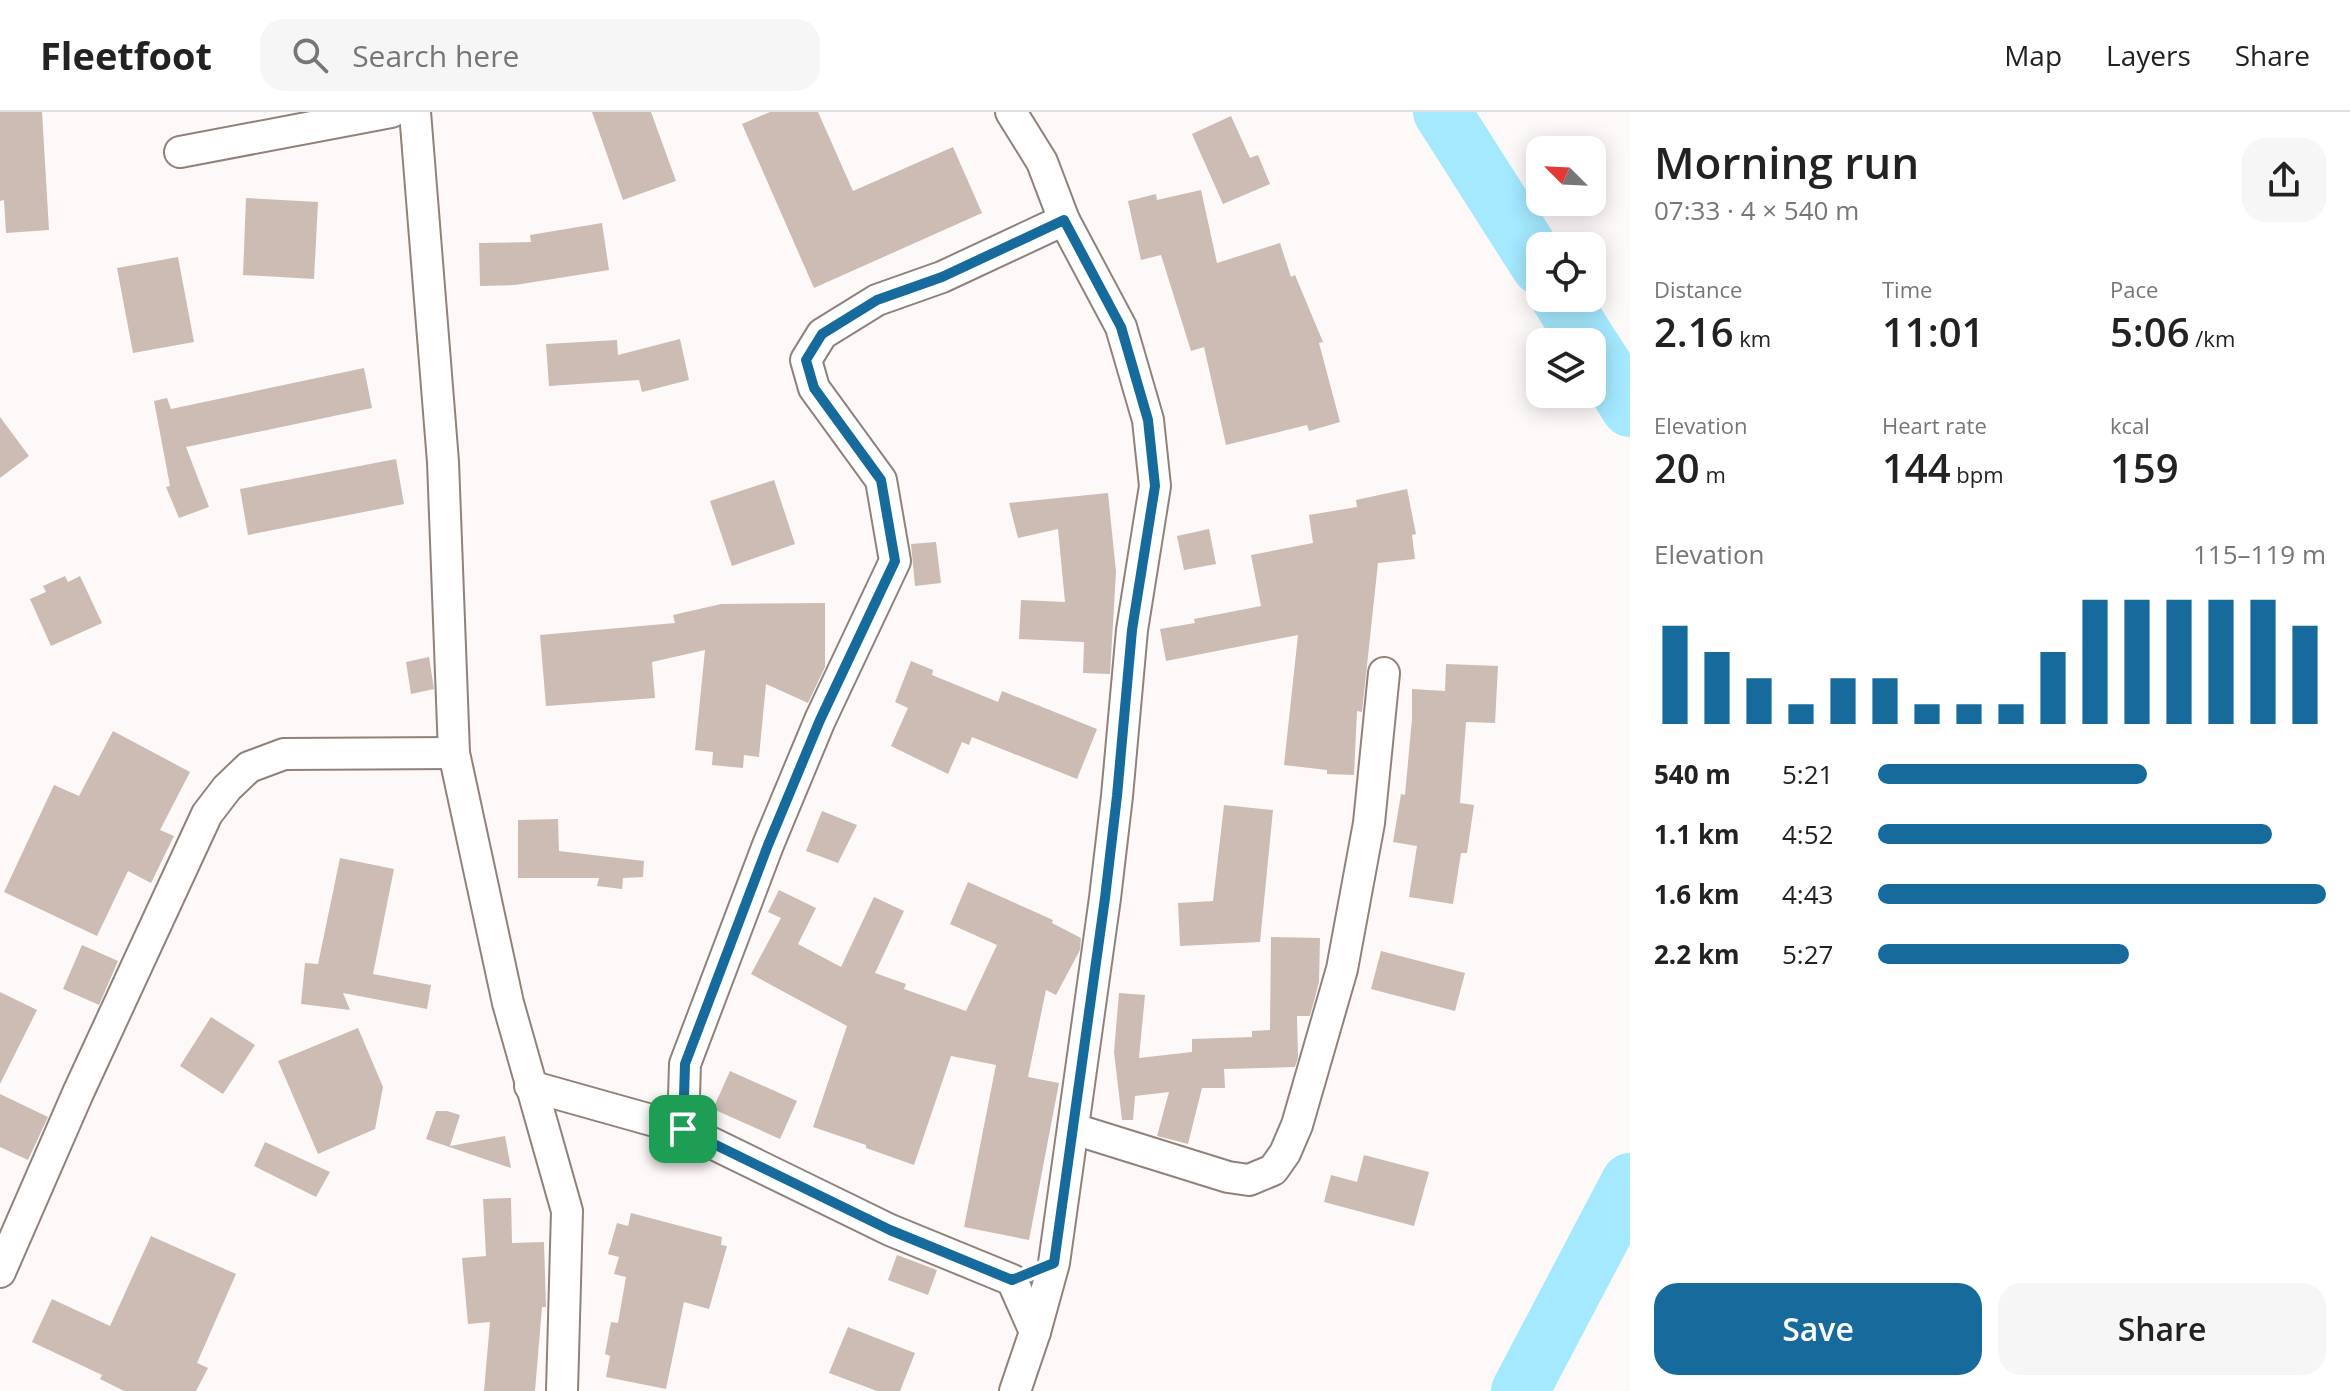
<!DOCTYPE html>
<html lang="en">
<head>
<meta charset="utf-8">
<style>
  body { margin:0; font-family:"Open Sans",sans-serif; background:#f6f6f6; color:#222; height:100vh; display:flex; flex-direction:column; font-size:30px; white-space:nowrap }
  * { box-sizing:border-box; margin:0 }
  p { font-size:26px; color:#767676 }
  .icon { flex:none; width:44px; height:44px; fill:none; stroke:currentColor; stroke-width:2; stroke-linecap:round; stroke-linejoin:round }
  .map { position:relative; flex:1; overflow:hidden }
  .details { display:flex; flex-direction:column; background:#fff; width:720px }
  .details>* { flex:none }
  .needle { width:52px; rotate:294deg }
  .buttons { position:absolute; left:1526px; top:24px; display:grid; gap:16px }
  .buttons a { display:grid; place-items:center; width:80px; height:80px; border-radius:16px; background:#fff; box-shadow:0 4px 20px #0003; font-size:40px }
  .pin { position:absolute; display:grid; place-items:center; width:68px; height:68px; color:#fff; margin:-34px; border-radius:16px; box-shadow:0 4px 12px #0006 }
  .round { display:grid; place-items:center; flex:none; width:84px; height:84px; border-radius:24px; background:#f6f6f6 }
  .headline { display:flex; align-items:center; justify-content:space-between; height:136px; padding:0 24px }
  h1 { font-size:44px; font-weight:600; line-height:60px }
  .metrics { display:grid; grid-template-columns:repeat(3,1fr); gap:12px; height:136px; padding:8px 24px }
  .metrics div { display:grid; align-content:center }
  .metrics b { font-size:40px; font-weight:600 }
  .metrics small { font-size:22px; font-weight:400 }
  .metrics p { font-size:22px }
  .chart { height:224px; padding:16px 24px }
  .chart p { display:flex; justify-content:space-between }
  .chart svg { width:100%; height:144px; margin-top:8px; stroke:#176b9c; stroke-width:6 }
  .action { display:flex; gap:16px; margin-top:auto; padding:16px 24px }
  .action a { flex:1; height:92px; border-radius:24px; background:#176b9c; color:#fff; font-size:32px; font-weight:600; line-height:92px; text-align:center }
  .action a+a { background:#f6f6f6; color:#222 }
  ul { padding:0 24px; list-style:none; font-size:26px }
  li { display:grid; grid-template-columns:128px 96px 1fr; align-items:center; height:60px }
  li i { height:20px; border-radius:10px; background:#176b9c }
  header { display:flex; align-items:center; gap:48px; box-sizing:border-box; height:112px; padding:0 40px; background:#fff; border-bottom:2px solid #e0e0e0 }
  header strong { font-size:38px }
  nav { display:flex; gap:44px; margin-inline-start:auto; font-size:28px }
  .search { width:560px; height:72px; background:#f6f6f6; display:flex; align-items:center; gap:20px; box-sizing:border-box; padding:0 28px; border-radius:24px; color:#767676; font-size:30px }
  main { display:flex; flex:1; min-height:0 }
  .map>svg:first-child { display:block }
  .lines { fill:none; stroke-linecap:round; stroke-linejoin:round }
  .river { stroke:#a4e9ff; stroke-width:58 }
  .building { fill:#ccbcb4 }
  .minor-casing { stroke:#90827a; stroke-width:34 }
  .minor { stroke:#fff; stroke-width:30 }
  .route-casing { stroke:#fff; stroke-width:16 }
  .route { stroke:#176b9c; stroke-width:10 }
</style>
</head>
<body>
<header>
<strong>Fleetfoot</strong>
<div class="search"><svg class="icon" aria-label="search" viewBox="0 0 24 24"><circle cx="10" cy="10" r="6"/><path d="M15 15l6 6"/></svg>Search here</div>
<nav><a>Map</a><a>Layers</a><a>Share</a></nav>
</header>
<main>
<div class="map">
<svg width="1630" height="1279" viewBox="0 0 1630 1279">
  <rect width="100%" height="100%" fill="#fdf9f8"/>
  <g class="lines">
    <g class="river">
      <path d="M1442,0L1540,154"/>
      <path d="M1560,186L1588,230"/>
      <path d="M1592,236L1630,296"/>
      <path d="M1520,1279L1630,1070"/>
    </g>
  </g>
  <g class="building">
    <path d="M0,0H42L49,118L6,121L4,88L0,89Z"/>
    <path d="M592,0H651L676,69L623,88Z"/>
    <path d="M770,0H818L853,79L953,35L982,101L814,176L742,12Z"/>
    <path d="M1231,4L1250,46L1258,43L1270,72L1223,92L1192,22Z"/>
    <path d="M1201,78L1217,151L1280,131L1291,165L1295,163L1323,230L1319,231L1340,310L1309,319L1307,313L1226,333L1204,235L1191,239L1161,143L1141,148L1128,89L1156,82L1157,88Z"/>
    <path d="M246,86L318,90L314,167L243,163Z"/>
    <path d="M602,111L609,158L515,173L480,174L479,131L531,130L530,123Z"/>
    <path d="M178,145L194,230L133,241L117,156Z"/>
    <path d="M680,227L689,268L642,280L639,268L549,274L546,232L617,228L618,243Z"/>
    <path d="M364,256L372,296L186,335L209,395L179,406L166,375L170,374L154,289L167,286L171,297Z"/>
    <path d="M0,305L29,344L0,366Z"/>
    <path d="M396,347L404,392L248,423L240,377Z"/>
    <path d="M774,368L795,432L732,454L710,389Z"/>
    <path d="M1407,377L1416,422L1412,423L1415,447L1378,451L1362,600L1357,599L1354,663L1327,662V658L1284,653L1298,523L1166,549L1160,517L1195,511L1194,507L1261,494L1251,443L1313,431L1309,403L1357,395L1356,388Z"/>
    <path d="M1108,381L1116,460L1110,562L1083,561L1084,530L1019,527L1021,488L1065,490L1058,417L1018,426L1009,391Z"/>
    <path d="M1209,417L1216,452L1184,458L1177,424Z"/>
    <path d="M936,430L941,471L915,474L911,432Z"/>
    <path d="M65,464L68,470L80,464L102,511L51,534L30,487L46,480L43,474Z"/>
    <path d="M825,491V555L808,591L766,572L759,645L744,643L743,656L712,653L713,640L695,638L705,538L652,550L655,586L546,594L540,523L675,511L673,503L721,492Z"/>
    <path d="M429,545L434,577L411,582L406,550Z"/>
    <path d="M911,549L933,558L932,563L998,590L1002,579L1097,617L1077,667L972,625L969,633L962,630L948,662L891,634L908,596L895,590Z"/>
    <path d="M1446,552L1498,554L1495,611L1466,610L1460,691L1474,693L1467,741H1461L1453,792L1409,785L1417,734L1393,730L1401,682L1405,683L1412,607V577L1445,579Z"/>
    <path d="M113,619L190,660L160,718L174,724L151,771L128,759L97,824L4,780L54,673L79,684Z"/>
    <path d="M1224,693L1273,698L1260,830L1180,834L1178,791L1213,789Z"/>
    <path d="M822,699L857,713L838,751L806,739Z"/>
    <path d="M558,707L559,739L644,749L643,765L623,766L622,777L597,774L599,766H518V708Z"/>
    <path d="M340,746L394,757L373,862L431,873L427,897L343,881L350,898L301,892L305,851L318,852Z"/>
    <path d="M968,770L1053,808L1052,811L1081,826L1080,838L1056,883L1046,878L1028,965L1059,971L1029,1128L964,1115L996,953L951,944L914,1053L866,1036V1033L813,1015L847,914L751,862L781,806L768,800L779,778L816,796L798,832L841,855L874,785L904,799L875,861L906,872L904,877L966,899L997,833L950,812Z"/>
    <path d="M1271,825L1320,826L1319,870L1310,904H1297L1298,946L1295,955L1224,957L1225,976H1202L1188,1032L1157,1024L1169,980L1135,984L1133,1008H1122L1114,940L1119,881L1145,883L1139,946L1192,940V927L1252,925V919L1270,918Z"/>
    <path d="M82,833L118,849L99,893L63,877Z"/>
    <path d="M1381,839L1465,861L1455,899L1371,877Z"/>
    <path d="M0,880L37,898L0,972Z"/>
    <path d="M211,905L255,933L223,982L180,954Z"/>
    <path d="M358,916L383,975L375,1017L318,1042L278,949Z"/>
    <path d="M730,959L797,989L780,1027L713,997Z"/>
    <path d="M0,982L48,1005L28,1048L0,1035Z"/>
    <path d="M436,999H447L460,1003L450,1034L505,1024L511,1056L426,1027Z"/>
    <path d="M265,1030L330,1060L316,1085L254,1054Z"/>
    <path d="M1364,1043L1429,1060L1414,1114L1324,1090L1331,1063L1357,1070Z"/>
    <path d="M511,1086L512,1131L544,1130L546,1195H542L535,1279H484L490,1210L468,1212L462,1146L486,1144L483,1087Z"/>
    <path d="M631,1101L722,1125L721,1133L727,1134L709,1197L684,1190L666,1277L606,1265L610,1244L605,1242L611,1210L618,1211L626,1165L614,1162L619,1145L608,1142L617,1111L628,1114Z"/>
    <path d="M151,1124L236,1162L197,1251L208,1256L196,1279H124L100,1267L102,1263L32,1230L52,1187L110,1214Z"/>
    <path d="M897,1143L937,1158L928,1183L888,1168Z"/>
    <path d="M848,1215L915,1241L900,1279H877L829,1261Z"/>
  </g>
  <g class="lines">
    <g class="minor-casing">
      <g id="minor">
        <path d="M415,0L443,350L454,641L508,891L567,1099L562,1279"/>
        <path d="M1011,0L1042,50L1064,108L1121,215L1148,308L1155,374L1132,518L1117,684L1105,786L1054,1151L1035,1220L1015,1279"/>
        <path d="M180,40L391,0"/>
        <path d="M530,974L683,1017L890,1118L1012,1168L1035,1220"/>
        <path d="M683,1017L685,952L768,733L820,608L895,449L881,368L814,276L806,248L822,222L877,188L942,165L1064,108"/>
        <path d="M1074,1017L1228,1065L1249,1068L1273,1058L1285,1041L1297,1013L1342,857L1369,711L1384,561"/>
        <path d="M0,1160L78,981L207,702L227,676L249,655L284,642L454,641"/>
      </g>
    </g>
    <use href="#minor" class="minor"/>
  </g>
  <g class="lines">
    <g class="route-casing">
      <path id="route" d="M1064,108L1121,215L1148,308L1155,374L1132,518L1117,684L1105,786L1054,1151L1012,1168L890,1118L683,1017L685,952L768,733L820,608L895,449L881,368L814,276L806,248L822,222L877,188L942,165Z"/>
    </g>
    <use href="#route" class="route"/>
  </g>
</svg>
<div class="buttons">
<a><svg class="needle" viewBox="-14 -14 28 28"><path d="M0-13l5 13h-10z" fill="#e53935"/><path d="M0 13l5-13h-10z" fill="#767676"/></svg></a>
<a><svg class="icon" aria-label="locate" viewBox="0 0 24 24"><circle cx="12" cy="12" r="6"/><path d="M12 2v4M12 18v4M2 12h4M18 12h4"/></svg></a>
<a><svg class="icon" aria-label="layers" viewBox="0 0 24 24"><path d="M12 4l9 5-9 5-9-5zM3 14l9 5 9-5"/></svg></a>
</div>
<div class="pin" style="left:683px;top:1017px;background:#1e9e55"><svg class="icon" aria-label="arrive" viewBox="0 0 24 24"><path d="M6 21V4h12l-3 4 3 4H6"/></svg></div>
</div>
<section class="details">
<div class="headline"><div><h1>Morning run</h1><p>07:33 · 4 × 540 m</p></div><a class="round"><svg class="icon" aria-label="share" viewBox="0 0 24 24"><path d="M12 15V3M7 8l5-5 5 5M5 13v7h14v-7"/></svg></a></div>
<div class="metrics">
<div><p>Distance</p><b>2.16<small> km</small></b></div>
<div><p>Time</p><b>11:01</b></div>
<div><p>Pace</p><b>5:06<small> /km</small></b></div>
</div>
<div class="metrics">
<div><p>Elevation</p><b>20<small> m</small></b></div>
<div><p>Heart rate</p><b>144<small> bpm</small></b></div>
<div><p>kcal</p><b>159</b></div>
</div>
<div class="chart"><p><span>Elevation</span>115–119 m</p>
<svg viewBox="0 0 160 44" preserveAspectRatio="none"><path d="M5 44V14M15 44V22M25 44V30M35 44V38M45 44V30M55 44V30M65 44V38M75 44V38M85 44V38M95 44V22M105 44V6M115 44V6M125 44V6M135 44V6M145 44V6M155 44V14"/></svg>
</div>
<ul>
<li><b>540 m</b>5:21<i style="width:60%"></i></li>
<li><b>1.1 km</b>4:52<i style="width:88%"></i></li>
<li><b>1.6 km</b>4:43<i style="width:100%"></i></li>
<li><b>2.2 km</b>5:27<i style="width:56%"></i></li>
</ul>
<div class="action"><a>Save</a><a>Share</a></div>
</section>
</main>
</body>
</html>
